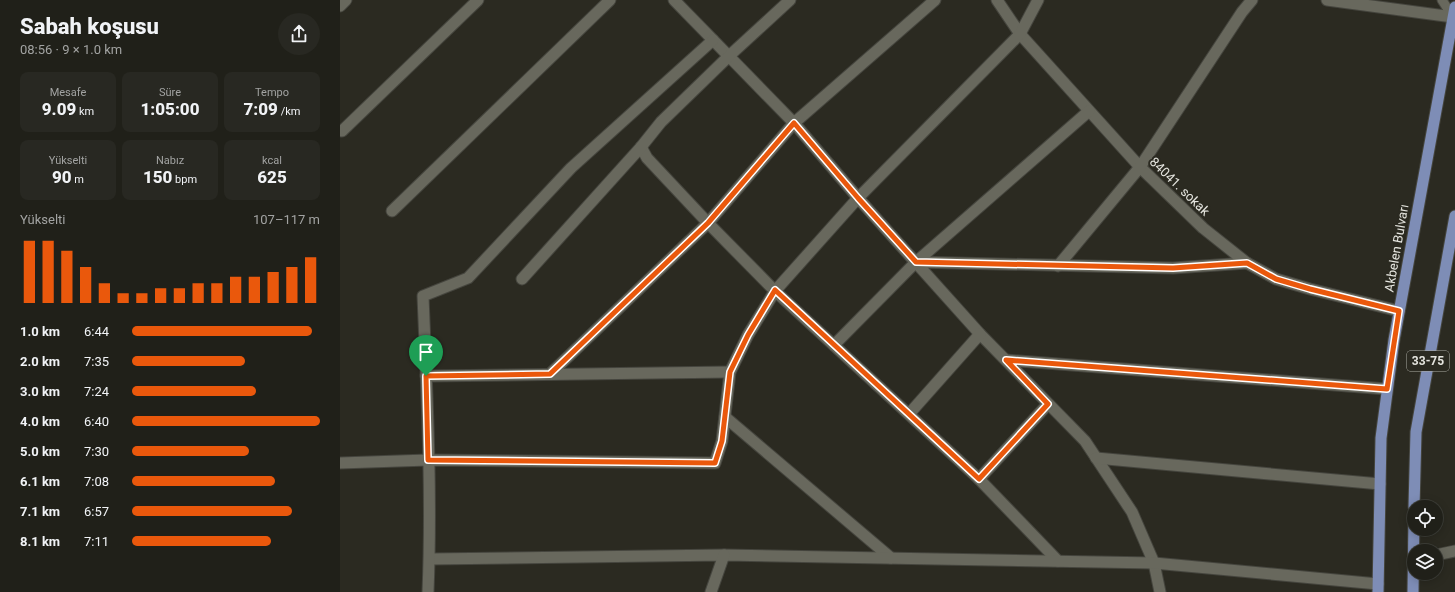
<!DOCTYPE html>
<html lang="tr">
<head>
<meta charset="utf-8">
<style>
  body { margin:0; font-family:Roboto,sans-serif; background:#282822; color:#f1f3f6; height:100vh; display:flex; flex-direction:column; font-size:15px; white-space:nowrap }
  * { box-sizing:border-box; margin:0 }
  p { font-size:13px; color:#a2a3a2 }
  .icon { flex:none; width:22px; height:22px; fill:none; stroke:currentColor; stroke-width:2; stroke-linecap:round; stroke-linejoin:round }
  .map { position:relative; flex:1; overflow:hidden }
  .panel { display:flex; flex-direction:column; background:#202019; width:340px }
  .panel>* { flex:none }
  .fabs { position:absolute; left:1067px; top:500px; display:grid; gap:8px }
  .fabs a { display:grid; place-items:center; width:36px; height:36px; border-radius:50%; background:#202019; box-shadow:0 2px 10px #0003,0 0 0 1px #3d3e38; font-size:20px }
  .pin { position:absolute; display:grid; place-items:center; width:34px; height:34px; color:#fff; margin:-41px -17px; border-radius:50% 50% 50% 0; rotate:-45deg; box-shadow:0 0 4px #0007 }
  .pin .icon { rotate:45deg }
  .round { display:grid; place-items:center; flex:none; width:42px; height:42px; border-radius:21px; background:#282822 }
  .head { display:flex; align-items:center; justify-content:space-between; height:68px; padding:0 20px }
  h1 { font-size:22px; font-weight:800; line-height:30px }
  .metrics { display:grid; grid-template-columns:repeat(3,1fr); gap:6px; height:68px; padding:4px 20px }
  .metrics div { display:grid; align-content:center; border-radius:8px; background:#282822; text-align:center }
  .metrics b { font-size:17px; font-weight:800 }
  .metrics small { font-size:11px; font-weight:400 }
  .metrics p { font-size:11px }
  .chart { height:112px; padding:8px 20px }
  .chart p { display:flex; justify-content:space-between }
  .chart svg { width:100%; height:72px; margin-top:4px; stroke:#ea580c; stroke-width:6 }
  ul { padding:0 20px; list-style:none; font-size:13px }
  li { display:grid; grid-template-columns:64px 48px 1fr; align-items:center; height:30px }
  li i { height:10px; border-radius:5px; background:#ea580c }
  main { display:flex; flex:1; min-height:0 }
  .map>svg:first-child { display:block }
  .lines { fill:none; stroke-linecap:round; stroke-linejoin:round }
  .service-casing { stroke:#45453e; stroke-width:11 }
  .minor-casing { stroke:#45453e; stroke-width:13 }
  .primary-casing { stroke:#45453e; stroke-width:13 }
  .service { stroke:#68685d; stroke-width:9 }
  .minor { stroke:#68685d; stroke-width:11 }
  .primary { stroke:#7e8db6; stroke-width:11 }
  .route-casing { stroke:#fff; stroke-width:8 }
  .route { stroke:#ea580c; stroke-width:5 }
  .labels { text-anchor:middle; stroke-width:4; stroke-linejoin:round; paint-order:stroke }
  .shield { fill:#2b2a21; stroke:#adada6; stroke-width:1 }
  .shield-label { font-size:12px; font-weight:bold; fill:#e5e5df }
  .street-label { font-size:13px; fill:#e5e5df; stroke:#2b2a21 }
</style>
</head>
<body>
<main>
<section class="panel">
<div class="head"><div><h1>Sabah koşusu</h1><p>08:56 · 9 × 1.0 km</p></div><a class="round"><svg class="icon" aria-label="share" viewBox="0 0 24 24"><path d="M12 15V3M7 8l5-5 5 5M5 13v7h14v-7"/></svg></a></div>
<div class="metrics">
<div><p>Mesafe</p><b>9.09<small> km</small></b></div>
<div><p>Süre</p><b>1:05:00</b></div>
<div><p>Tempo</p><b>7:09<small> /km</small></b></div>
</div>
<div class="metrics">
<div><p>Yükselti</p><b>90<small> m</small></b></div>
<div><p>Nabız</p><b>150<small> bpm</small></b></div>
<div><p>kcal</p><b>625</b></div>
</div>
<div class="chart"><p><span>Yükselti</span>107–117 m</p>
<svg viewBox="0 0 160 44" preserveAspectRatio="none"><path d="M5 44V6M15 44V6M25 44V12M35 44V22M45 44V32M55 44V38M65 44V38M75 44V35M85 44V35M95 44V32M105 44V32M115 44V28M125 44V28M135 44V25M145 44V22M155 44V16"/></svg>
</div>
<ul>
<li><b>1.0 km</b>6:44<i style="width:96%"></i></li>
<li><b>2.0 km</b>7:35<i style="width:60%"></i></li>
<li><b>3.0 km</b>7:24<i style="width:66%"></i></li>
<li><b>4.0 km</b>6:40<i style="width:100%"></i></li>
<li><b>5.0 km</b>7:30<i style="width:62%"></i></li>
<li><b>6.1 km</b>7:08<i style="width:76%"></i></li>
<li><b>7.1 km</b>6:57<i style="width:85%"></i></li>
<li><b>8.1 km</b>7:11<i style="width:74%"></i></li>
</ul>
</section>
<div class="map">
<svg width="1115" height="592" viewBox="0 0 1115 592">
  <rect width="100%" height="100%" fill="#2b2a21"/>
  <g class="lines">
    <g class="service-casing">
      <path id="service" d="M1102,0L1113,17"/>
    </g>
    <g class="minor-casing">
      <g id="minor">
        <path d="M334,0L454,123L518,198L640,334L745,441L792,512L814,563L820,592"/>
        <path d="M657,0L680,34L800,167L863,228L907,263L936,279L970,289L1059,311"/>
        <path d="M987,0L1113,17"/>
        <path d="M0,6L6,0"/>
        <path d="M2,131L138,0"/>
        <path d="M301,147L307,158L368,223L435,291L639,479L718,561"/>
        <path d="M52,211L270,0"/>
        <path d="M576,262L833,268L907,263"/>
        <path d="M718,266L800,167L902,12L912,0"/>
        <path d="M182,279L301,147L321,122L389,56L450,0"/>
        <path d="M494,345L576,262L749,111"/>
        <path d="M666,360L1047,389"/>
        <path d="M210,374L368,223L454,123L595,0"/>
        <path d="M86,376L390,372"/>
        <path d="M569,414L640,334"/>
        <path d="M385,417L551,558"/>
        <path d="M756,458L1040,484"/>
        <path d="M0,463L88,460L375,463L382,441L390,372L408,335L435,291L518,198L680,34L698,0"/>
        <path d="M639,479L708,404"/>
        <path d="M1096,555L1115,551"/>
        <path d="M90,559L384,555L814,563L1038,584"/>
        <path d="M88,592C92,494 87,394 83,296L128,278L231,168L373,40"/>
        <path d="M371,592L384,555"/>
      </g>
    </g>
    <g class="primary-casing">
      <g id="primary">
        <path d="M1074,507L1076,432L1115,216"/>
        <path d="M1038,592L1041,438L1054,340L1115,7"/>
        <path d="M1073,592L1074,517"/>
      </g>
    </g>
    <use href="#service" class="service"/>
    <use href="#minor" class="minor"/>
    <use href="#primary" class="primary"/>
  </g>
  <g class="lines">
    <g class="route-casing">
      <path id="route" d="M454,123L518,198L576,262L833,268L907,263L936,279L970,289L1059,311L1047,389L666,360L708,404L639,479L435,290L408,335L390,372L382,441L375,463L88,460L86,376L210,374L368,223Z"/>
    </g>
    <use href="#route" class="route"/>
  </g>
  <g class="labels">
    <rect class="shield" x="1067" y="351" width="42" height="20" rx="3"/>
    <g class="shield-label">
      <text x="1088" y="365">33-75</text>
    </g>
    <g class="street-label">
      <text transform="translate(840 186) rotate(44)" y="5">84041. sokak</text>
      <text transform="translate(1056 248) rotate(-80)" y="5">Akbelen Bulvarı</text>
    </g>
  </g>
</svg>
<div class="fabs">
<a><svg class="icon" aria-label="locate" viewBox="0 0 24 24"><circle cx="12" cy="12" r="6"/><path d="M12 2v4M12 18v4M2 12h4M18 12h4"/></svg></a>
<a><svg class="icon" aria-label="layers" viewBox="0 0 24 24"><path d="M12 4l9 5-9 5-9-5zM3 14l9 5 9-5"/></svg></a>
</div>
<div class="pin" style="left:86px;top:376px;background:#1e9e55"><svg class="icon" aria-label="arrive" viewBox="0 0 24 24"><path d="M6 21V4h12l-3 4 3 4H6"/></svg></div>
</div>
</main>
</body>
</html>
